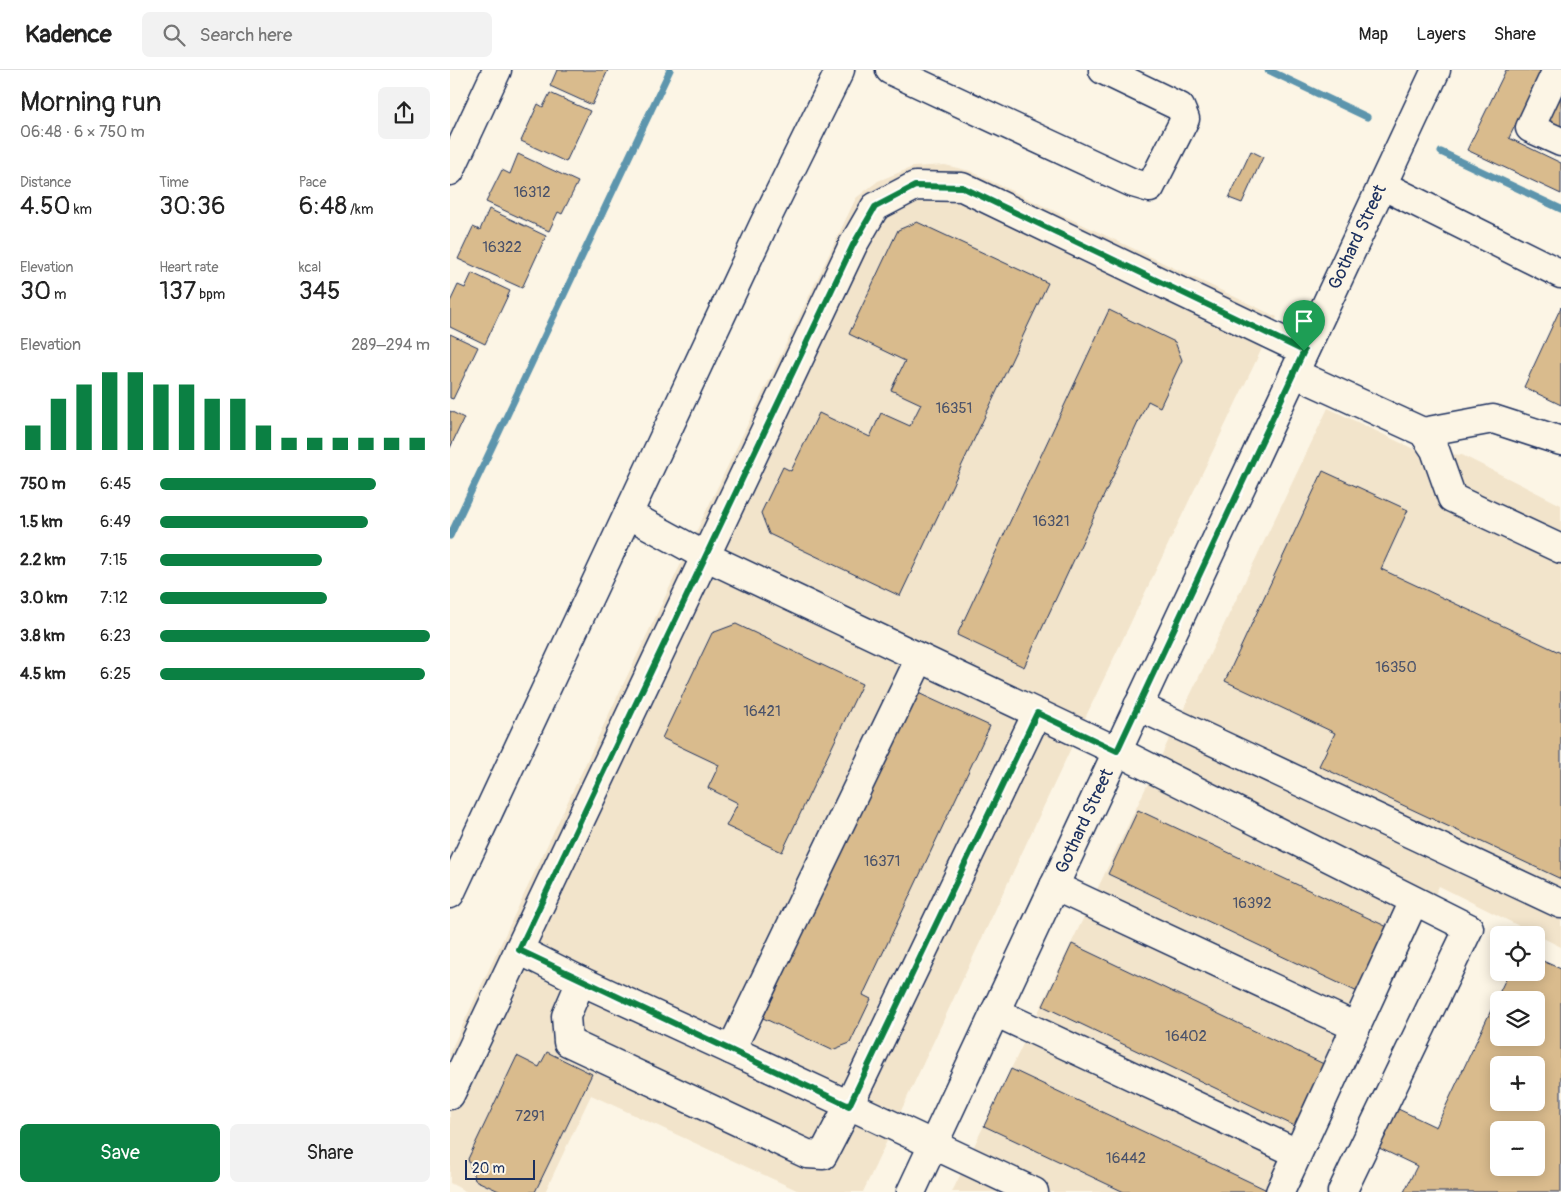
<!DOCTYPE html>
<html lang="en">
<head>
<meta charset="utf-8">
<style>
  body { margin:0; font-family:Pangolin,sans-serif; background:#f2f2f2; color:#222; height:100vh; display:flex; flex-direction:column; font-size:19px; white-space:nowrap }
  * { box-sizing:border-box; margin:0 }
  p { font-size:16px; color:#767676 }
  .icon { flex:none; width:28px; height:28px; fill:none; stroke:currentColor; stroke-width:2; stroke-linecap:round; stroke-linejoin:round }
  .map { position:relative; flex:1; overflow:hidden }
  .details { display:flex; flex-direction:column; background:#fff; width:450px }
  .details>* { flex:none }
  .fabs { position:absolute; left:1040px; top:856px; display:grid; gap:10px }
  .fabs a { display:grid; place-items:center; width:55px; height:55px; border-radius:8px; background:#fff; box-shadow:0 2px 12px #0003; font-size:25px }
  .scale { position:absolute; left:15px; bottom:12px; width:70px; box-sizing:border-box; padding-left:5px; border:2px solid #1b2f5e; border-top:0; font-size:14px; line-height:18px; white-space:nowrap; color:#1b2f5e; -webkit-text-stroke:4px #fcf5e5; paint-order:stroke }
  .pin { position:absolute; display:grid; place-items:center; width:42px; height:42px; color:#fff; margin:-51px -21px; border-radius:50% 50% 50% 0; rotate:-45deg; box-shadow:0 0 5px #0007 }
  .pin .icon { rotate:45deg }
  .round { display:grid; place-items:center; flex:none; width:52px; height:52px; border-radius:8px; background:#f2f2f2 }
  .summary { display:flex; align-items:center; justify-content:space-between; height:85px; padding:0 20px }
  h1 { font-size:28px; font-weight:600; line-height:38px }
  .metrics { display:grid; grid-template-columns:repeat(3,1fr); gap:8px; height:85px; padding:5px 20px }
  .metrics div { display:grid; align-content:center }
  .metrics b { font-size:25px; font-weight:600 }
  .metrics small { font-size:14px; font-weight:400 }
  .metrics p { font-size:14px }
  .chart { height:140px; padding:10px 20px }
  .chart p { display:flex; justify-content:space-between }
  .chart svg { width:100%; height:90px; margin-top:5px; stroke:#0b8043; stroke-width:6 }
  .primary-button { display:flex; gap:10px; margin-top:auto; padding:10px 20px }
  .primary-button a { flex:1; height:58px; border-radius:8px; background:#0b8043; color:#fff; font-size:20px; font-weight:600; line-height:58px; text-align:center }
  .primary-button a+a { background:#f2f2f2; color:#222 }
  ul { padding:0 20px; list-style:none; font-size:16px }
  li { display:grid; grid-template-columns:80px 60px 1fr; align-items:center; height:38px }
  li i { height:12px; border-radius:6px; background:#0b8043 }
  header { display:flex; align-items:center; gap:30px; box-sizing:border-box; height:70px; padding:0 25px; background:#fff; border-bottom:1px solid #e0e0e0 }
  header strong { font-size:24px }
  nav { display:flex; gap:28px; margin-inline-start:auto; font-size:18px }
  .search { width:350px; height:45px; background:#f2f2f2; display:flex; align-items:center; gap:12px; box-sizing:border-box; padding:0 18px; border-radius:8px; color:#767676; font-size:19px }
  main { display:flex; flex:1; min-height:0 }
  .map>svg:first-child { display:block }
  .built { fill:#f2e4cb }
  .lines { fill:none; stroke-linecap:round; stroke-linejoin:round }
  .stream { stroke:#5d95ad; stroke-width:7 }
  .building { fill:#d9bb8d; stroke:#1b2f5e; fill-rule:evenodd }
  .minor-casing { stroke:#1b2f5e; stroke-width:31 }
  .minor { stroke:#fcf5e5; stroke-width:28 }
  .route-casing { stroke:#fff; stroke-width:10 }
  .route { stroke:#0b8043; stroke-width:6 }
  .labels { text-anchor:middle; stroke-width:4; stroke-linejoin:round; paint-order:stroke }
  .number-label { font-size:15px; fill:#4a526a }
  .street-label { font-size:18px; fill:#1b2f5e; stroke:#fcf5e5 }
</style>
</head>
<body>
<header>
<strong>Kadence</strong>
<div class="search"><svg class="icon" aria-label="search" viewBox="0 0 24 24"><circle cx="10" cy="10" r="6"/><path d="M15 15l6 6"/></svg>Search here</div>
<nav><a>Map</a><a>Layers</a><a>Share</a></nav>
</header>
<main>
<section class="details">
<div class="summary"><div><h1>Morning run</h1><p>06:48 · 6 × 750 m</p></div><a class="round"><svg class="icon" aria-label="share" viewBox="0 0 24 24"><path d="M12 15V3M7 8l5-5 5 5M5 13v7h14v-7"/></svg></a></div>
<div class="metrics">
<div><p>Distance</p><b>4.50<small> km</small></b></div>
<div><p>Time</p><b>30:36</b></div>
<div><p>Pace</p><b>6:48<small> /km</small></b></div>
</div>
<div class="metrics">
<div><p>Elevation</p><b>30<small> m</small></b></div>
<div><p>Heart rate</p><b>137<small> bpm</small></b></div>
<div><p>kcal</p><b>345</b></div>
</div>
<div class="chart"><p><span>Elevation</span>289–294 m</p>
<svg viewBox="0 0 160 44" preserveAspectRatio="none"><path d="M5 44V32M15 44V19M25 44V12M35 44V6M45 44V6M55 44V12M65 44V12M75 44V19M85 44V19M95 44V32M105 44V38M115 44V38M125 44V38M135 44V38M145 44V38M155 44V38"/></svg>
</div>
<ul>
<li><b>750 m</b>6:45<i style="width:80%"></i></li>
<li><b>1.5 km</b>6:49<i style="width:77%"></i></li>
<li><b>2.2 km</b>7:15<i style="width:60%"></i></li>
<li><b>3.0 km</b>7:12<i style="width:62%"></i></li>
<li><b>3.8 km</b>6:23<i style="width:100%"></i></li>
<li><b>4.5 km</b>6:25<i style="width:98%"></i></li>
</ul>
<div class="primary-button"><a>Save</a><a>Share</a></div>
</section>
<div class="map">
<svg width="1111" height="1122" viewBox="0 0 1111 1122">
  <rect width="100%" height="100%" fill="#fcf5e5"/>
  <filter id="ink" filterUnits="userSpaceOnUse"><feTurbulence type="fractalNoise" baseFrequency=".02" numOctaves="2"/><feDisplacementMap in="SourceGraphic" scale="10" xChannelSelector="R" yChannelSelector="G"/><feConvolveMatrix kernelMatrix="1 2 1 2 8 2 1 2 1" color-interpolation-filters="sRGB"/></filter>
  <g filter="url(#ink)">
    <g class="built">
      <path d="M495,95L520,101L827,247L637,644L413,1122H351L141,1025L95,1122H17L0,1113V982L159,644L406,128L428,111L463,97Z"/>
      <path d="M878,338L970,382L1012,385L1111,435V877L989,816L846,1122H502Z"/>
    </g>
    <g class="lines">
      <g class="stream">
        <path d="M818,0L917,47"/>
        <path d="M991,82L1111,139"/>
        <path d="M0,466L220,0"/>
      </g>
    </g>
    <g class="building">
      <path d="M107,0H158L142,35L100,16Z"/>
      <path d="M1056,0H1092L1059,68L1111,93V124L1017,80Z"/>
      <path d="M100,23L140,41L116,92L71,71L88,34L93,37Z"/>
      <path d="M1111,23V58L1096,51Z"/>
      <path d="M801,81L813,87L792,133L779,128Z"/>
      <path d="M68,84L128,112L112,144L108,142L99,161L36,132L52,100L60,104Z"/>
      <path d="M39,139L96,166L72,218L8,189L23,157L30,160Z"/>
      <path d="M467,152L598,213L450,526L319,464L311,443L333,397L341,401L369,343L420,367L431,343L460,356L471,334L441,320L455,291L399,264L448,160Z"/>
      <path d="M22,203L60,221L35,274L0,257V232L8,215L15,218Z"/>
      <path d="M1111,237V335L1074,317Z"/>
      <path d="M659,240L725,272L732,290L710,337L698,331L574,597L507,565Z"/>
      <path d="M0,264L28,277L3,329L0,328Z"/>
      <path d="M0,341L14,348L0,378Z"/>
      <path d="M873,401L958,440L931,499L1111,583V809L869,696L885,663L775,611Z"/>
      <path d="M286,554L412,614L332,782L276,756L288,733L258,718L269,695L212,668L262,563Z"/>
      <path d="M466,622L540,656L413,925L421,929L400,973L382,980L313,948Z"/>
      <path d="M688,740L946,861L916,926L658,804Z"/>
      <path d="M622,874L878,996L849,1058L593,936Z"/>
      <path d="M1086,888L1111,899V1122H954L967,1096L927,1077L946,1038L986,1057L1059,902H1086ZM1049,930H1086V968H1049ZM1049,995H1086V1032H1049ZM1049,1060H1086V1098H1049Z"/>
      <path d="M97,982L142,1004L85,1122H51L25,1110L18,1089L67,986L89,997Z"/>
      <path d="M561,999L817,1120L816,1122H674L534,1056Z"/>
    </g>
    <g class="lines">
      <g class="minor-casing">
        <g id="minor">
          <path d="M440,0L683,113L700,118L735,49L730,37L653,0"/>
          <path d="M1107,0L1080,58L1111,72"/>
          <path d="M0,101L47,0"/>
          <path d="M932,115L1111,204"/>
          <path d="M844,303L973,362L985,380L1002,428L1111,479"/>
          <path d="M973,362L1043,349L1111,371"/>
          <path d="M178,444L314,154L390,0"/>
          <path d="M688,636L1111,834"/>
          <path d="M604,816L906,957"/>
          <path d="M0,824L178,444L255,486L667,681L1019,858L892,1122"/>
          <path d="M69,880L131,911L116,946L118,972L357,1084L373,1085L399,1035L281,980L470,588"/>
          <path d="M131,911L281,980"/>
          <path d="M545,942L847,1083"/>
          <path d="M0,1025L403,175L425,137L465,116L512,117L854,281"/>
          <path d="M461,1122L986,0"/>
          <path d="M584,1122L399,1035L587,643"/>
          <path d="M830,1122L964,831"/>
        </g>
      </g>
      <use href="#minor" class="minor"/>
    </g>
  </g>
  <g class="lines" filter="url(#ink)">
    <g class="route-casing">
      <path id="route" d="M465,116L512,117L854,281L667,681L587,643L399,1036L69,880L403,175L425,137Z"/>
    </g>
    <use href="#route" class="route"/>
  </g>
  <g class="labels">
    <g class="number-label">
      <text x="82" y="127">16312</text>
      <text x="52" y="182">16322</text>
      <text x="504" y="343">16351</text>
      <text x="601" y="456">16321</text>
      <text x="946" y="602">16350</text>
      <text x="312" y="646">16421</text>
      <text x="432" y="796">16371</text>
      <text x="802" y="838">16392</text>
      <text x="736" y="971">16402</text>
      <text x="80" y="1051">7291</text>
      <text x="676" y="1093">16442</text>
    </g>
    <g class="street-label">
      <text transform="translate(907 167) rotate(-65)" y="6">Gothard Street</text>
      <text transform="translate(634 751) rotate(-65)" y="6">Gothard Street</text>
    </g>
  </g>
</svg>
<div class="fabs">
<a><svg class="icon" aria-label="locate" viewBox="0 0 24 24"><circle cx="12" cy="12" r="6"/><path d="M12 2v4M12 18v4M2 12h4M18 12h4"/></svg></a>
<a><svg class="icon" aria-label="layers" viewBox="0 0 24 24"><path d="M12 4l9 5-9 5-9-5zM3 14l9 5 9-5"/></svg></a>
<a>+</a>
<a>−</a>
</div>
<div class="scale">20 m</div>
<div class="pin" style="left:854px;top:281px;background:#1e9e55"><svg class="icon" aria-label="arrive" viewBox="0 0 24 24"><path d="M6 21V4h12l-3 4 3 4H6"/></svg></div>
</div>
</main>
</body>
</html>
